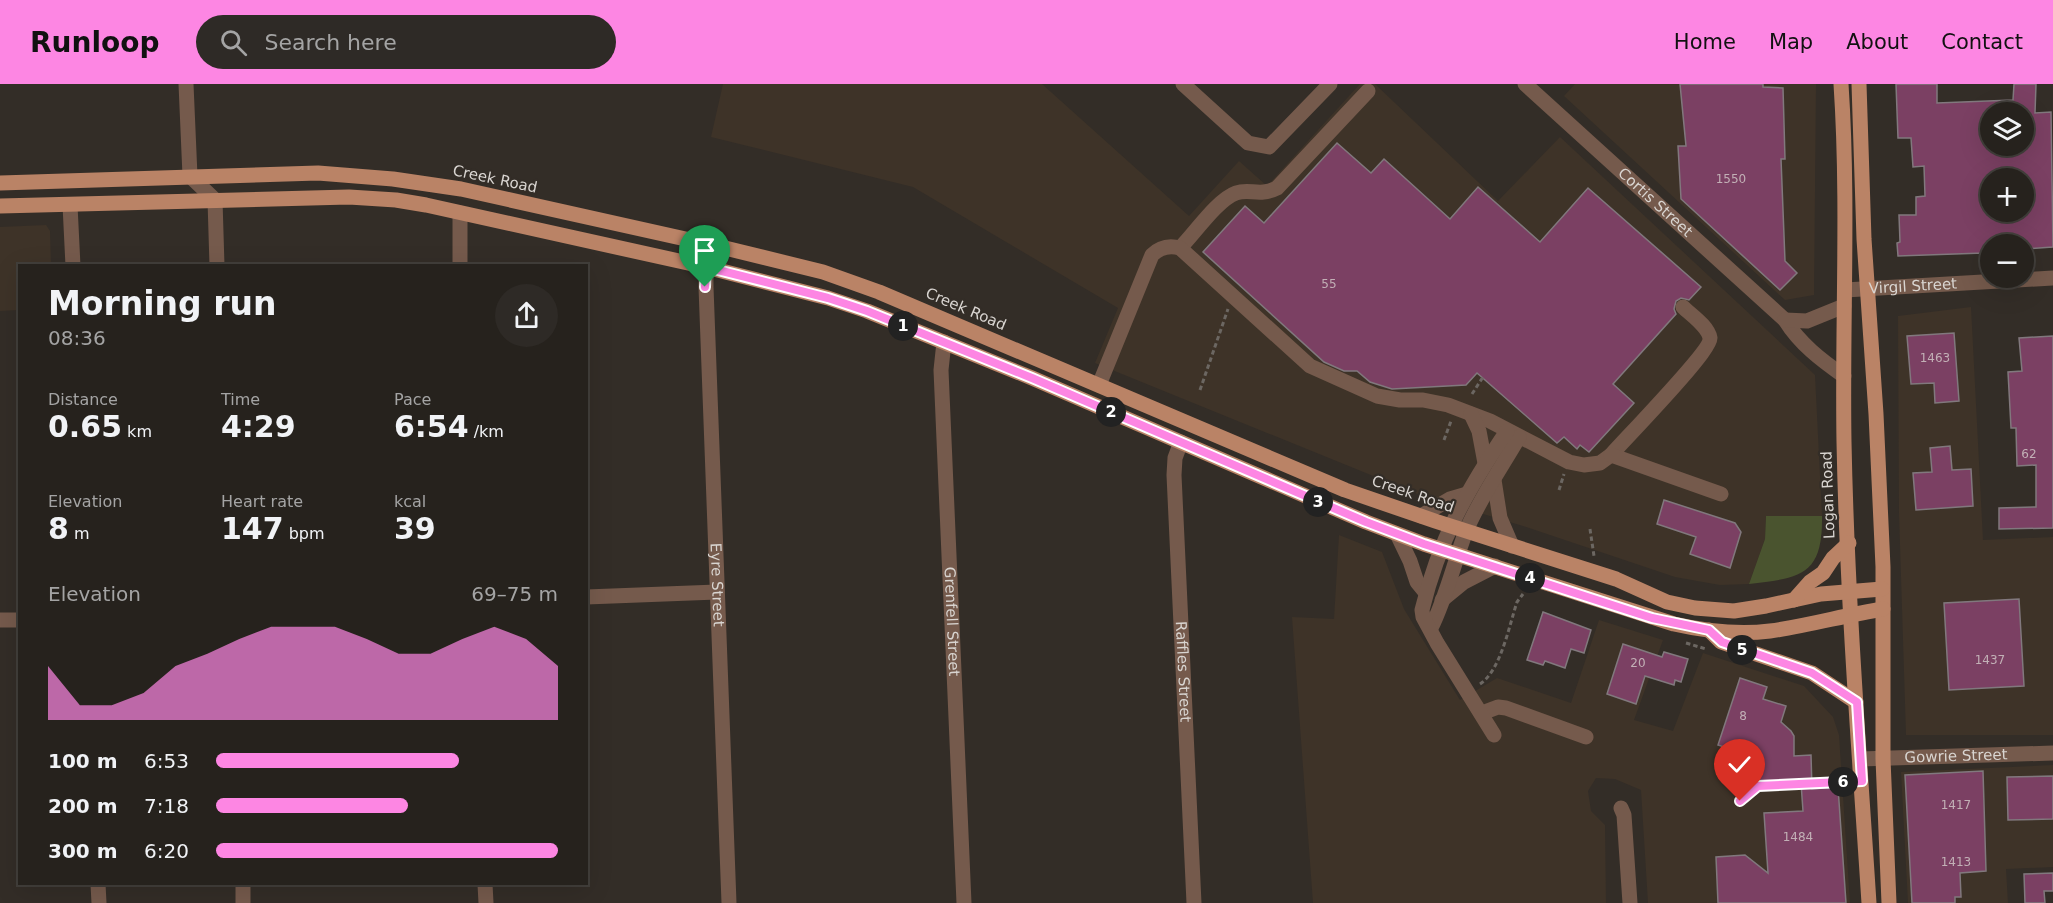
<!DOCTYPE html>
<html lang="en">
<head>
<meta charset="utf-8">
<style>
  body { margin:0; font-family:"DejaVu Sans",sans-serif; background:#2e2a26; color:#f1f3f6; height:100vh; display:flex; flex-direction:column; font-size:22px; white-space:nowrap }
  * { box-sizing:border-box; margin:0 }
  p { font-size:20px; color:#a4a4a4 }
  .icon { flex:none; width:33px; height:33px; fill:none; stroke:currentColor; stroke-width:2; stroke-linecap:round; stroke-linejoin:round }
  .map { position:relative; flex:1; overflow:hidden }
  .details { position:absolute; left:18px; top:180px; width:570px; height:621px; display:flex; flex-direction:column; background:#26221d; border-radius:0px; box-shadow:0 6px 24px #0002,0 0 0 2px #423f3b }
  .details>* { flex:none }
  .controls { position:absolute; left:1980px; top:18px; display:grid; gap:12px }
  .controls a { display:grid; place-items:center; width:54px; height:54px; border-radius:50%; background:#26221d; box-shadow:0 6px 24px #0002,0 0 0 2px #423f3b; font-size:30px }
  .pin { position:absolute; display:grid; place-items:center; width:51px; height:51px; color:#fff; margin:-62px -26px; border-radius:50% 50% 50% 0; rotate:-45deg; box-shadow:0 0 6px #0007 }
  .pin .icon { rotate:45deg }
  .km { position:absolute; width:30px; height:30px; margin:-15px; border-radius:50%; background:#222; color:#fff; font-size:16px; line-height:30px; text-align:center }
  .round { display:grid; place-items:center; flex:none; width:63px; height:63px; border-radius:32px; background:#2e2a26 }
  .head { display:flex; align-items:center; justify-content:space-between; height:102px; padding:0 30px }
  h1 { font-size:33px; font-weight:700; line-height:45px }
  .stats { display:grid; grid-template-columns:repeat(3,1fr); gap:9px; height:102px; padding:6px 30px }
  .stats div { display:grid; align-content:center }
  .stats b { font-size:30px; font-weight:700 }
  .stats small { font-size:16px; font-weight:400 }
  .stats p { font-size:16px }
  .chart { height:168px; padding:12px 30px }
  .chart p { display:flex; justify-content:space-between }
  .chart svg { width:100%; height:108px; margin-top:6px; fill:#fd86e3; opacity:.7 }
  ul { padding:0 30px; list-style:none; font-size:20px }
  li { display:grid; grid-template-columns:96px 72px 1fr; align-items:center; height:45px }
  li i { height:15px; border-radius:8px; background:#fd86e3 }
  header { display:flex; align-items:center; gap:36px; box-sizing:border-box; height:84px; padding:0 30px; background:#fd86e3; color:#111 }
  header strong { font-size:28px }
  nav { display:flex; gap:33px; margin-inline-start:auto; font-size:21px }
  .search { width:420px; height:54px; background:#2e2a26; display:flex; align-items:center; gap:15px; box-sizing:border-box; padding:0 21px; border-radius:33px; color:#a4a4a4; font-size:22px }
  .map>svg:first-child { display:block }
  .built { fill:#3e3328 }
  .green { fill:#4a542f }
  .building { fill:#7b4063; stroke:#81787d; stroke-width:1.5; fill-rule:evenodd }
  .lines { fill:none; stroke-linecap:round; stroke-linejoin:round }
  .path { stroke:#6c6762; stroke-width:3; stroke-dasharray:4.5 3; stroke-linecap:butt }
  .minor { stroke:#755a4c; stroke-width:15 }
  .major { stroke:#ba8366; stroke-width:15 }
  .route-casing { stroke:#fff; stroke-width:12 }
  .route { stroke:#fd86e3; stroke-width:8 }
  .labels { text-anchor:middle; stroke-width:4.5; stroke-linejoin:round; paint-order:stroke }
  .number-label { font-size:12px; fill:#c2b0b6 }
  .street-label { font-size:15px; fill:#d9d5d1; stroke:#332d27 }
</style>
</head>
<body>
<header>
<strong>Runloop</strong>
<div class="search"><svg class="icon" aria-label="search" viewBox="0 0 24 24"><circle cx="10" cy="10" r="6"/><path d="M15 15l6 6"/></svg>Search here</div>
<nav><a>Home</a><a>Map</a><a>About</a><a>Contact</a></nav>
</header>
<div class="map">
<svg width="2053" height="819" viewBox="0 0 2053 819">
  <rect width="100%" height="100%" fill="#332d27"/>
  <g class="built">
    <path d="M723,0H1042L1189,132L1239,77L1267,102L1360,0H1375L1498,117L1560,53L1815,291L1822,432H1766L1765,455L1749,500L1720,501L1675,493L1523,442L1420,411L1095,279L1118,224L913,103L711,53Z"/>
    <path d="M1575,0H1816L1814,211L1785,216L1564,12Z"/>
    <path d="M46,141L50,147L51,181L20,182L19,226L0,227V143Z"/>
    <path d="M1971,223L1983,456L2053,453V651H1906L1899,429L1898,232Z"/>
    <path d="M1339,451L1382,468L1404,525L1460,616L1497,594L1571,619L1599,536L1663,556L1634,636L1673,647L1703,569L1804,602L1833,633L1839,651L1850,819H1648L1641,706L1615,695L1596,694L1588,707L1591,727L1605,741L1606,819H1313L1292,533L1334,535Z"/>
    <path d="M2053,681V783L2006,785L2008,819H1908L1901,688Z"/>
  </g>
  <path class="green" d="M1766,432H1822C1823,492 1800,494 1749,500L1765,455Z"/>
  <g class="building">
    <path d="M1680,0H1763V3L1783,4L1785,75H1781L1785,177L1797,189L1780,206L1681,115L1678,62H1686Z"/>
    <path d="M1896,0H1937V19L2013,16L2014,0H2036L2035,29L2051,28L2053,163L2024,165V160H1990V167L1983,166V169L1898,172L1897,159L1900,158L1899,131H1916V113L1925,112L1924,82L1913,83L1911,54H1898ZM1990,28H2024V62H1990ZM1990,94H2024V128H1990Z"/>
    <path d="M1337,59L1371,89L1384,75L1450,135L1478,103L1540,158L1588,104L1701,203L1689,216L1681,214L1676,217L1674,225L1676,230L1613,300L1634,319L1589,368L1580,361L1577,365L1564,353L1557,359L1477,289L1466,301L1392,305L1370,298L1357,287H1344L1324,278L1203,168L1245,122L1264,139Z"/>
    <path d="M1954,249L1959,317L1935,319L1934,299L1911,300L1907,252Z"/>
    <path d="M2053,252V444L1999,445V424L2036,423V381L2017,382L2016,344H2011L2008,288L2022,287L2019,254Z"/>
    <path d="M1950,362L1952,386L1971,385L1973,422L1916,426L1913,389L1932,388L1930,364Z"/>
    <path d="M1664,416L1735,439L1741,448L1730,484L1690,470L1696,453L1657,440Z"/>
    <path d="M2019,515L2024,602L1949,606L1944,519Z"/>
    <path d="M1543,528L1591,546L1584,569L1571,565L1565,584L1545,577L1543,581L1527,576Z"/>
    <path d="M1623,560L1662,573L1664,568L1688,575L1681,598L1675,596L1674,601L1645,592L1636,620L1607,610Z"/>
    <path d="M1740,594L1767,603L1763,615L1786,622L1781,638L1791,647L1794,652V672L1811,671L1812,705L1838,703L1846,819H1718L1716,773L1745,771L1768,789L1764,729L1803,727L1801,699H1753V672L1718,661Z"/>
    <path d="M1983,687L1986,787L1960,789L1961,813H1955V819H1912L1905,691Z"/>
    <path d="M2053,692V735L2008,736L2007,693Z"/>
    <path d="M2053,789V807H2044L2045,819H2025L2024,790Z"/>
  </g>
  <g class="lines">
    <g class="path">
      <path d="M1200,306L1228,225"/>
      <path d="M1472,310L1483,293"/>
      <path d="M1444,356L1451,337"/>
      <path d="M1559,406L1564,390"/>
      <path d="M1590,445L1594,472"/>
      <path d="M1686,559L1706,565"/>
      <path d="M1480,600C1501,586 1509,542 1517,518L1523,510"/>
      <path d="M1740,717L1758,702L1847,698"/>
    </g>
    <g class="minor">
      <path d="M186,0L190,92L215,116L217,182"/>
      <path d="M1183,0L1248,59L1269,63L1330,0"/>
      <path id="s1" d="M1525,0L1785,236C1800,260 1821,276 1844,292"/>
      <path d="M70,121L73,182"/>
      <path d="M1180,164C1195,149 1217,116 1236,109C1250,104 1259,113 1277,104L1368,7"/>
      <path d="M460,182V129"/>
      <path id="s2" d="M706,183V203L729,819"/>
      <path id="s3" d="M1845,206L2053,194"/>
      <path d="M1785,236L1807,237L1844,222"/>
      <path id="s4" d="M944,258L941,286L964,819"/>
      <path d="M1099,301L1152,171C1160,163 1169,161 1180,164L1310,282L1377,312L1400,316H1423L1448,321L1490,337L1569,378L1584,381L1600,379L1611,371C1625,355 1711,267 1710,254C1708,242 1691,231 1683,223"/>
      <path d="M1471,330L1479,347L1485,379"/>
      <path id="s5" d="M1181,358L1175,374L1174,391L1194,819"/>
      <path d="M1611,371L1721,410"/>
      <path d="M1494,396L1500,434L1512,462"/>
      <path d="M1421,432L1450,415L1467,410"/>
      <path d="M1397,450L1410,477L1417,498L1426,509"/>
      <path d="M586,513L717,508"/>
      <path d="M1442,516L1464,498L1495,482"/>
      <path d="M0,536H20"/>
      <path d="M1431,544C1446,514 1454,479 1466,447C1480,414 1501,384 1519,353"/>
      <path d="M1482,629L1498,623L1506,624L1586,653"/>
      <path d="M1494,651L1437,559L1423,533L1422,526C1439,456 1467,406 1507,347"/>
      <path id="s6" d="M1860,675L2053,669"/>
      <path d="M1621,724L1624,731L1630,819"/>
      <path d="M98,800L99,819"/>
      <path d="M243,800V819"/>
      <path d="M485,800L486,819"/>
    </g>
    <g class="major">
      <path d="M1841,0C1849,119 1842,239 1844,358C1847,512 1859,665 1869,819"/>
      <path d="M1859,0L1864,155L1876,330L1883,483V675L1889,819"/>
      <path d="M0,99L318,89L393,95L461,105L717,162L823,188L879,208L1345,406L1435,437L1616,495L1667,518L1695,524L1734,527L1766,522L1821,510L1882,505"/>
      <path d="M0,122L349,113L396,116L426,121L706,183L828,214L867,227L1032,294L1366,438L1424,460L1674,540C1705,547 1738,551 1770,547C1808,542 1845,531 1883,525"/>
      <path d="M1794,516L1810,498L1823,489L1833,474L1849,459"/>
      <path d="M1709,546L1721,558L1812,589L1856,618"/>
    </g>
  </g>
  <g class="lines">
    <g class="route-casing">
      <path id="route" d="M705,203L706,183L828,214L867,227L1032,294L1366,438L1424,460L1652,534L1709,546L1722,558L1812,589L1857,618L1862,697L1758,702L1740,717"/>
    </g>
    <use href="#route" class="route"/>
  </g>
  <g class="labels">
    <g class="number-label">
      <text x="1731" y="99">1550</text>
      <text x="1329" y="204">55</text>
      <text x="1935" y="278">1463</text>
      <text x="2029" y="374">62</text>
      <text x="1990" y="580">1437</text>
      <text x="1638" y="583">20</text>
      <text x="1743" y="636">8</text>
      <text x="1956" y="725">1417</text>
      <text x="1798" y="757">1484</text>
      <text x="1956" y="782">1413</text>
    </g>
    <g class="street-label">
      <text transform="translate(495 95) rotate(12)" y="5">Creek Road</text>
      <text dy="5" stroke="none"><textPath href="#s1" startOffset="176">Cortis Street</textPath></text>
      <text dy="5" stroke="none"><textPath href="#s3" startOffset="68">Virgil Street</textPath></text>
      <text transform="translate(966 225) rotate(23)" y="5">Creek Road</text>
      <text transform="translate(1413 410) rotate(19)" y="5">Creek Road</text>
      <text transform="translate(1828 411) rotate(-92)" y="5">Logan Road</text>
      <text dy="5" stroke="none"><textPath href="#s2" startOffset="318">Eyre Street</textPath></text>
      <text dy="5" stroke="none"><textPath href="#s4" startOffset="280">Grenfell Street</textPath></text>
      <text dy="5" stroke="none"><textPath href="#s5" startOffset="231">Raffles Street</textPath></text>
      <text dy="5" stroke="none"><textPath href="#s6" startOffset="96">Gowrie Street</textPath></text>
    </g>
  </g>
</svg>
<div class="controls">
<a><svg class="icon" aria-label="layers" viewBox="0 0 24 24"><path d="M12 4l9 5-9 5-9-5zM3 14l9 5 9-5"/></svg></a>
<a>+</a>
<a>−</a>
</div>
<div class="pin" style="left:705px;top:203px;background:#1e9e55"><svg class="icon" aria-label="arrive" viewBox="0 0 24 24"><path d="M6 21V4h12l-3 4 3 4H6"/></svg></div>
<div class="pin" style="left:1740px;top:717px;background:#d93025"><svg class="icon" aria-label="check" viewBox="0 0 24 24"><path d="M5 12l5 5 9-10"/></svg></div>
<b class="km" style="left:903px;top:242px">1</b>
<b class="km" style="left:1111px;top:328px">2</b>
<b class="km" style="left:1318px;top:418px">3</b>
<b class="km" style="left:1530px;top:494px">4</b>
<b class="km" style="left:1742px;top:566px">5</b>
<b class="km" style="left:1843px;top:698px">6</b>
<section class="details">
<div class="head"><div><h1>Morning run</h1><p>08:36</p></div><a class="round"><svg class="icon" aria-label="share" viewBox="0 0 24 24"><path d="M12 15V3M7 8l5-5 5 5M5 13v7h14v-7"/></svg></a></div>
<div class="stats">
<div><p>Distance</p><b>0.65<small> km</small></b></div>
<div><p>Time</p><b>4:29</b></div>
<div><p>Pace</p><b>6:54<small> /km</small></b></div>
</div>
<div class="stats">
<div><p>Elevation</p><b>8<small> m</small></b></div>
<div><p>Heart rate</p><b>147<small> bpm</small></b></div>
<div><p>kcal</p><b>39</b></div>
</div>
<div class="chart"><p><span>Elevation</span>69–75 m</p>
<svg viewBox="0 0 160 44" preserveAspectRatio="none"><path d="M0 44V22L10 38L20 38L30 33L40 22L50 17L60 11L70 6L80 6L90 6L100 11L110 17L120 17L130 11L140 6L150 11L160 22V44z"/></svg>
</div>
<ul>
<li><b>100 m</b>6:53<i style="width:71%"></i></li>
<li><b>200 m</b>7:18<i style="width:56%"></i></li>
<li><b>300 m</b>6:20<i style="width:100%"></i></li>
</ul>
</section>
</div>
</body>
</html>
